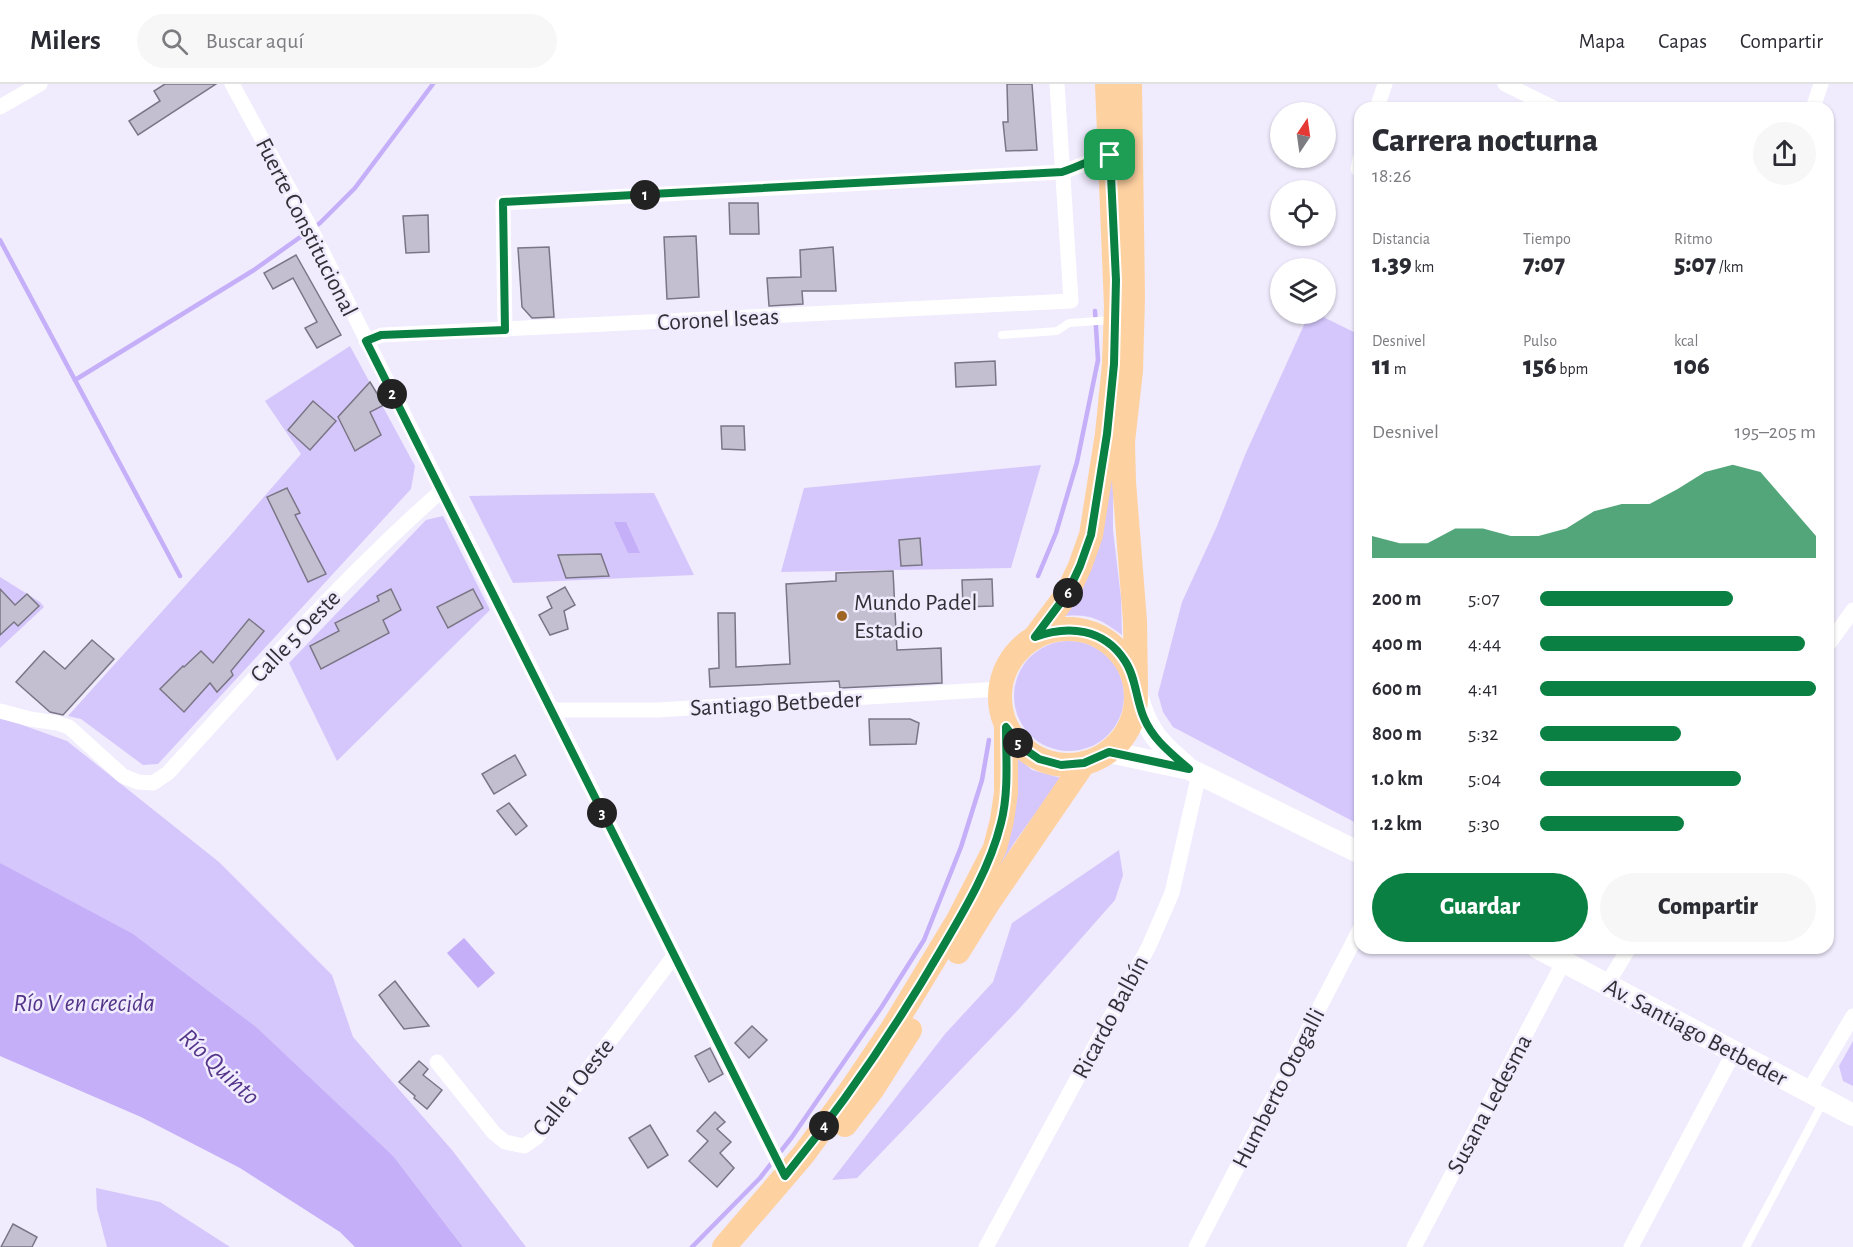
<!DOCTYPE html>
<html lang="es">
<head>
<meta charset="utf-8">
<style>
  body { margin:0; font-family:"Alegreya Sans",sans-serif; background:#f7f7f7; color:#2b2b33; height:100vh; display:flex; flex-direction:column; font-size:22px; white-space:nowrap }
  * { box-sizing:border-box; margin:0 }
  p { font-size:20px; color:#7c7c81 }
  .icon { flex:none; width:33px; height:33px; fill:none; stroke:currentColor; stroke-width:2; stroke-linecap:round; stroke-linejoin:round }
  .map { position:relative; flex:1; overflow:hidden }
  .details { position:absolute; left:1354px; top:18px; width:480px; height:852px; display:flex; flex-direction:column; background:#fff; border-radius:18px; box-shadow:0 2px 4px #0004 }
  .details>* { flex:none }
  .needle { width:39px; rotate:13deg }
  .buttons { position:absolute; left:1270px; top:18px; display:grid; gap:12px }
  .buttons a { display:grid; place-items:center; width:66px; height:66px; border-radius:50%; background:#fff; box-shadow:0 2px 4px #0004; font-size:30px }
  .pin { position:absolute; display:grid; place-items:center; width:51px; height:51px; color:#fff; margin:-26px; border-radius:12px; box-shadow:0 3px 9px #0006 }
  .km { position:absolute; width:30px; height:30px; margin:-15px; border-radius:50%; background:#222; color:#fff; font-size:16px; line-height:30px; text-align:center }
  .round { display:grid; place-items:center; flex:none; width:63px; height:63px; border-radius:32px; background:#f7f7f7 }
  .head { display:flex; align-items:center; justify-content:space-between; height:102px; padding:0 18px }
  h1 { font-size:33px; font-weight:800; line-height:45px }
  .stats { display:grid; grid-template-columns:repeat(3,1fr); gap:9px; height:102px; padding:6px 18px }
  .stats div { display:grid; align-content:center }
  .stats b { font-size:26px; font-weight:800 }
  .stats small { font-size:16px; font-weight:400 }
  .stats p { font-size:16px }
  .chart { height:168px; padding:12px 18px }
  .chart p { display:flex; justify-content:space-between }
  .chart svg { width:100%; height:108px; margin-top:6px; fill:#0b8043; opacity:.7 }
  .cta { display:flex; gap:12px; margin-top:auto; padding:12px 18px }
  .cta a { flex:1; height:69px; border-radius:36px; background:#0b8043; color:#fff; font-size:24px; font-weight:800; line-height:69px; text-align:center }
  .cta a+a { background:#f7f7f7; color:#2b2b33 }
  ul { padding:0 18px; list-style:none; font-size:20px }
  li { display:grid; grid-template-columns:96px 72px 1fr; align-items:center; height:45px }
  li i { height:15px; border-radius:8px; background:#0b8043 }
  header { display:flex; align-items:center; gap:36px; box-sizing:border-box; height:84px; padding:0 30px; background:#fff; border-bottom:2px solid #e1e1e2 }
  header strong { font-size:28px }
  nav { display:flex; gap:33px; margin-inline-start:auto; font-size:21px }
  .search { width:420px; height:54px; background:#f7f7f7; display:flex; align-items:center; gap:15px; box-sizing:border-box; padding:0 21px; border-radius:33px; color:#7c7c81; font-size:22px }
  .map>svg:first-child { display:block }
  .green { fill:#d5c7fc }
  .water { fill:#c4aff8 }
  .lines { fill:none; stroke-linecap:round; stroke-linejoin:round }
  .stream { stroke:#c4aff8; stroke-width:4.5 }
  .building { fill:#c3bfd0; stroke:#7a7686; stroke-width:1.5 }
  .lane { stroke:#fff; stroke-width:8 }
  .street { stroke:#fff; stroke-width:15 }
  .secondary { stroke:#fff; stroke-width:22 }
  .primary { stroke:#fed1a1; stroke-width:24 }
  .route-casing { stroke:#fff; stroke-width:12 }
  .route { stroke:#0b8043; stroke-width:8 }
  .poi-dot { fill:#9e6523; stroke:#f0ebfd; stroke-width:2 }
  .labels { text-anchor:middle; stroke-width:5; stroke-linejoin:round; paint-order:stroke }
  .street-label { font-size:24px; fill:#323037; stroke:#f0ebfd }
  .poi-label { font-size:24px; fill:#323037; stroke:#f0ebfd; text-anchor:start }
  .water-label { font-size:26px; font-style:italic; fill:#543589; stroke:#f0ebfd }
</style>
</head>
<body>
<header>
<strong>Milers</strong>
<div class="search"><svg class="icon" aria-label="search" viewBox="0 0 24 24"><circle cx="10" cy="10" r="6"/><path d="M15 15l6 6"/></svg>Buscar aquí</div>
<nav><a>Mapa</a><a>Capas</a><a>Compartir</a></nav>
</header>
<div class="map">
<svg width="1853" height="1163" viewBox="0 0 1853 1163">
  <rect width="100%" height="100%" fill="#f0ebfd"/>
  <g class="green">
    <path d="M1309,230H1317L1360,251V741L1173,643L1163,628L1158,610L1182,518L1217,442L1245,371Z"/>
    <path d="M350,262L415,382L411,405L158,680L143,681L81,635L68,632L229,453L301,370L265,317Z"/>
    <path d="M1041,381L1011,484L781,488L804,404Z"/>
    <path d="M1113,386V446L1121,514L1122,551C1098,533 1090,530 1060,532Z"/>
    <path d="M654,409L694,491L513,499L469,412Z"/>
    <path d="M443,432L490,526L337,677L289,579L426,436Z"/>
    <path d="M0,493L40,518L44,523L0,564Z"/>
    <circle cx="1069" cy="612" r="55"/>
    <path d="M0,633L67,657L219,778L332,891L353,953L452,1066L526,1163H463L394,1073L0,779Z"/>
    <path d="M1012,669L1032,686L1061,694L1014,759L924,906L980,805Z"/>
    <path d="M1119,766L1123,791L1115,816L1018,926L857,1094L832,1096L945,950L993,898L1012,839Z"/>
    <path d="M1853,957V1002L1843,997L1839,982Z"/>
    <path d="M96,1104L160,1118L230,1163H107L97,1125Z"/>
  </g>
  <g class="water">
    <path d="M614,438H626L640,469H628Z"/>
    <path d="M0,779L133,850L256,943L394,1073L463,1163H355L340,1148L240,1084L141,1033L0,972Z"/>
    <path d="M464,854L495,889L478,904L447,869Z"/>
  </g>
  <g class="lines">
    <g class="stream">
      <path d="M0,156L180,492"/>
      <path d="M75,296L254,186L320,139L355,104L433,0"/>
      <path d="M1038,492L1056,449L1077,378L1098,276L1095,227"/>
      <path d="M692,1163L760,1094L792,1053L881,924L924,856L961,763L982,696L989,656"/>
    </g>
  </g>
  <g class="building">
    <path d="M165,0H216L138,51L129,37L160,17L154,7Z"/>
    <path d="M1007,0H1032L1037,66L1006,67L1003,38H1008Z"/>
    <path d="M729,119H758L759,150H730Z"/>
    <path d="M428,131L429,168L406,169L403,132Z"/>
    <path d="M696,152L699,213L667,215L664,153Z"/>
    <path d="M549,163L554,233L532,234L522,223L518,164Z"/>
    <path d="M833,163L836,207H802L803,220L769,222L767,194L801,193L800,166Z"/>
    <path d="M296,171L341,251L317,264L305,244L317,238L293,194L273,205L264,189Z"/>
    <path d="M995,277L996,301L956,303L955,279Z"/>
    <path d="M370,298L384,321L370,328L381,351L355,367L338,333Z"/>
    <path d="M313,317L336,337L310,366L288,346Z"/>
    <path d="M721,342H744L745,366L722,365Z"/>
    <path d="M287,404L300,429L295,431L326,490L308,498L267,413Z"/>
    <path d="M920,454L922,481L901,482L899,456Z"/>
    <path d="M601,470L609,492L566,494L558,471Z"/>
    <path d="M893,487L897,566L941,564L942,599L840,604L839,597L710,603L709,585L719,584L718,529H735L736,583L790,580L786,500L836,497V489Z"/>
    <path d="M992,495L993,522L963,523L962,496Z"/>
    <path d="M565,503L575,521L564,527L568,545L550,551L539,531L552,524L547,513Z"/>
    <path d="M0,505L15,521L27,510L39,522L18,542L14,538L0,551Z"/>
    <path d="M391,505L401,526L383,536L389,549L321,585L310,562L339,547L335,539L379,517L377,512Z"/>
    <path d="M473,505L483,524L448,544L437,523Z"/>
    <path d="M249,535L264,547L231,587L233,591L217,608L210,599L184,628L160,605L183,582L184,583L201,567L213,579Z"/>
    <path d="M92,556L114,575L63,631L50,628L16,598L44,567L65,585Z"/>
    <path d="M869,635H910L919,639L916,660L870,661Z"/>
    <path d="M515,671L526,691L494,710L482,690Z"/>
    <path d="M509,719L527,742L516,751L497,727Z"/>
    <path d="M395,897L429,942L404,945L379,911Z"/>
    <path d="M752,942L767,956L749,974L735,959Z"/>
    <path d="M710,964L723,990L709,998L695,972Z"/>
    <path d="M419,977L428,985L423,991L442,1006L427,1025L414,1014L415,1012L399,998Z"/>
    <path d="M715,1028L725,1038L717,1045L731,1058L720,1069L734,1084L717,1103L689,1077L708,1057L697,1047Z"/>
    <path d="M650,1041L668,1071L648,1084L629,1054Z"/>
    <path d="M13,1140L37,1153L32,1163H1Z"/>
  </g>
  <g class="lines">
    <g class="lane">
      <path d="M1002,251L1057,247L1069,239L1111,236"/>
      <path d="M1746,1163L1823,1018"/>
    </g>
    <g class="street">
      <path d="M232,0L309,141L785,1092"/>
      <path d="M1505,0L1554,24"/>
      <path d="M0,23L40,0"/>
      <path d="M1377,24L1385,0"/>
      <path d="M1813,24L1821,0"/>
      <path d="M1358,85L1360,75"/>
      <path d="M505,246L503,119L1062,88C1078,83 1093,75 1110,71"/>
      <path d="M366,257L382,251L1071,217L1057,0"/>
      <path d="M1828,561L1853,526"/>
      <path d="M551,626H657L1000,605"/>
      <path d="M0,627L30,635L57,639L69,643L123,692L138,698L153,699L168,689C255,593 344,493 441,407"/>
      <path d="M1607,900L1629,864"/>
      <path d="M437,978L494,1049L505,1058L524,1062L537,1053L674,872"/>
      <path d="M1808,1008L1853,932"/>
      <path d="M986,1163L1149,862L1172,809L1199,690"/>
      <path d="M1196,1163L1360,845"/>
      <path d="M1414,1163L1564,877"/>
      <path d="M1631,1163L1734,968"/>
    </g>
    <g class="secondary">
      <path d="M1136,608C1147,646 1156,657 1186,682"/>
      <path d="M1109,668L1189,685L1360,769"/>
      <path d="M1538,864L1853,1031"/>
    </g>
    <g class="primary">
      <path d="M1130,0L1133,213L1131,287L1123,358L1124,398L1135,537L1136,604"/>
      <circle cx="1068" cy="613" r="68"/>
      <path d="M1035,553L1067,510L1080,482L1091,451L1107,350L1114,280L1116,223L1107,0"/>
      <path d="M958,868L989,818L1084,679"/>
      <path d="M845,1041L872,1006L910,946"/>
      <path d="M724,1163L803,1071L852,1004L892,945L958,836L995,764L1002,736L1006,709V643"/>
    </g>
  </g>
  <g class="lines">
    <g class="route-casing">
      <path id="route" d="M1110,71L1116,196L1114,280L1107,350L1091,451L1080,482L1067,510L1035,553C1068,541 1104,544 1125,577C1136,593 1136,616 1144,634C1153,656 1172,670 1189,685L1109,668L1084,679L1061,681L1039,675L1020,662L1006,643C1006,674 1009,708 1001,739C990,784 964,827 941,866C895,945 843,1021 785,1092L366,257L381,251L505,246L503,118L1062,88C1078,83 1093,74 1110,71Z"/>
    </g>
    <use href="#route" class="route"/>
  </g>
  <circle class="poi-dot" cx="842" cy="532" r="6"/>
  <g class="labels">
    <g class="street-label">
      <text transform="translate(307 143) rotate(63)" y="8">Fuerte Constitucional</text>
      <text transform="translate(718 235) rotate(-3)" y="8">Coronel Iseas</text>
      <text transform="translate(295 552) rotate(-46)" y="8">Calle 5 Oeste</text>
      <text transform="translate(776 619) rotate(-3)" y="8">Santiago Betbeder</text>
      <text transform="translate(1110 933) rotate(-62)" y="8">Ricardo Balbín</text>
      <text transform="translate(1696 948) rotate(28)" y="8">Av. Santiago Betbeder</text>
      <text transform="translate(573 1003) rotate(-52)" y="8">Calle 1 Oeste</text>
      <text transform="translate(1278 1004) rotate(-63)" y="8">Humberto Otogalli</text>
      <text transform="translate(1489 1020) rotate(-62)" y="8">Susana Ledesma</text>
    </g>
    <g class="poi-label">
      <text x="854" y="526">Mundo Padel<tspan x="854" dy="28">Estadio</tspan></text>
    </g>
    <g class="water-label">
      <text x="84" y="927">Río V en crecida</text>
      <text transform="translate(220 982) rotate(43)" y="9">Río Quinto</text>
    </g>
  </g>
</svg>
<div class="buttons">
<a><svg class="needle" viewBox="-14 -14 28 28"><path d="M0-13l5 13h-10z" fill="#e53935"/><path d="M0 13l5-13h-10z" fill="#7c7c81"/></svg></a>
<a><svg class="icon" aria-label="locate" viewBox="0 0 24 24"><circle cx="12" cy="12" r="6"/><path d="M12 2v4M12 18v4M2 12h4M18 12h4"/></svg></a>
<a><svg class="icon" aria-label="layers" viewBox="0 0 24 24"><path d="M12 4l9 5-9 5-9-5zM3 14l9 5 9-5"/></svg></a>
</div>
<div class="pin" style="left:1110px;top:71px;background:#1e9e55"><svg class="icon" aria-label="arrive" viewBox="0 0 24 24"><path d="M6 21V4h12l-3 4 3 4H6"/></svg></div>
<b class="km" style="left:645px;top:111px">1</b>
<b class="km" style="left:392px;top:310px">2</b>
<b class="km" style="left:602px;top:729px">3</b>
<b class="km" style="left:824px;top:1042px">4</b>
<b class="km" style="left:1018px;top:659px">5</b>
<b class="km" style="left:1068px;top:509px">6</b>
<section class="details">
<div class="head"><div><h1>Carrera nocturna</h1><p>18:26</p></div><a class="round"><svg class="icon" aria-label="share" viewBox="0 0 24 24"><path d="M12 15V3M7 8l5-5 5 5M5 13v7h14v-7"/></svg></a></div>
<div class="stats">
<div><p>Distancia</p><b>1.39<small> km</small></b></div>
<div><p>Tiempo</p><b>7:07</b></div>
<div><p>Ritmo</p><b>5:07<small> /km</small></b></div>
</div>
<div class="stats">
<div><p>Desnivel</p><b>11<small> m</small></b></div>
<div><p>Pulso</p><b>156<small> bpm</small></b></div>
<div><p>kcal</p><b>106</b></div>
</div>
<div class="chart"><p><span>Desnivel</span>195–205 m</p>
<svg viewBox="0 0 160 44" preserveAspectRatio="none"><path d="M0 44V35L10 38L20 38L30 32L40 32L50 35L60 35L70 32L80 25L90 22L100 22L110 16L120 9L130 6L140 9L150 22L160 35V44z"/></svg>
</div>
<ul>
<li><b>200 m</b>5:07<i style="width:70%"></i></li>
<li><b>400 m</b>4:44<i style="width:96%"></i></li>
<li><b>600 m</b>4:41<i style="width:100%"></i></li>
<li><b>800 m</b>5:32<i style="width:51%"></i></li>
<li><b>1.0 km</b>5:04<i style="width:73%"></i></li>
<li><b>1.2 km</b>5:30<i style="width:52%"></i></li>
</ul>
<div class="cta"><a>Guardar</a><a>Compartir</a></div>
</section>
</div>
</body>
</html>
